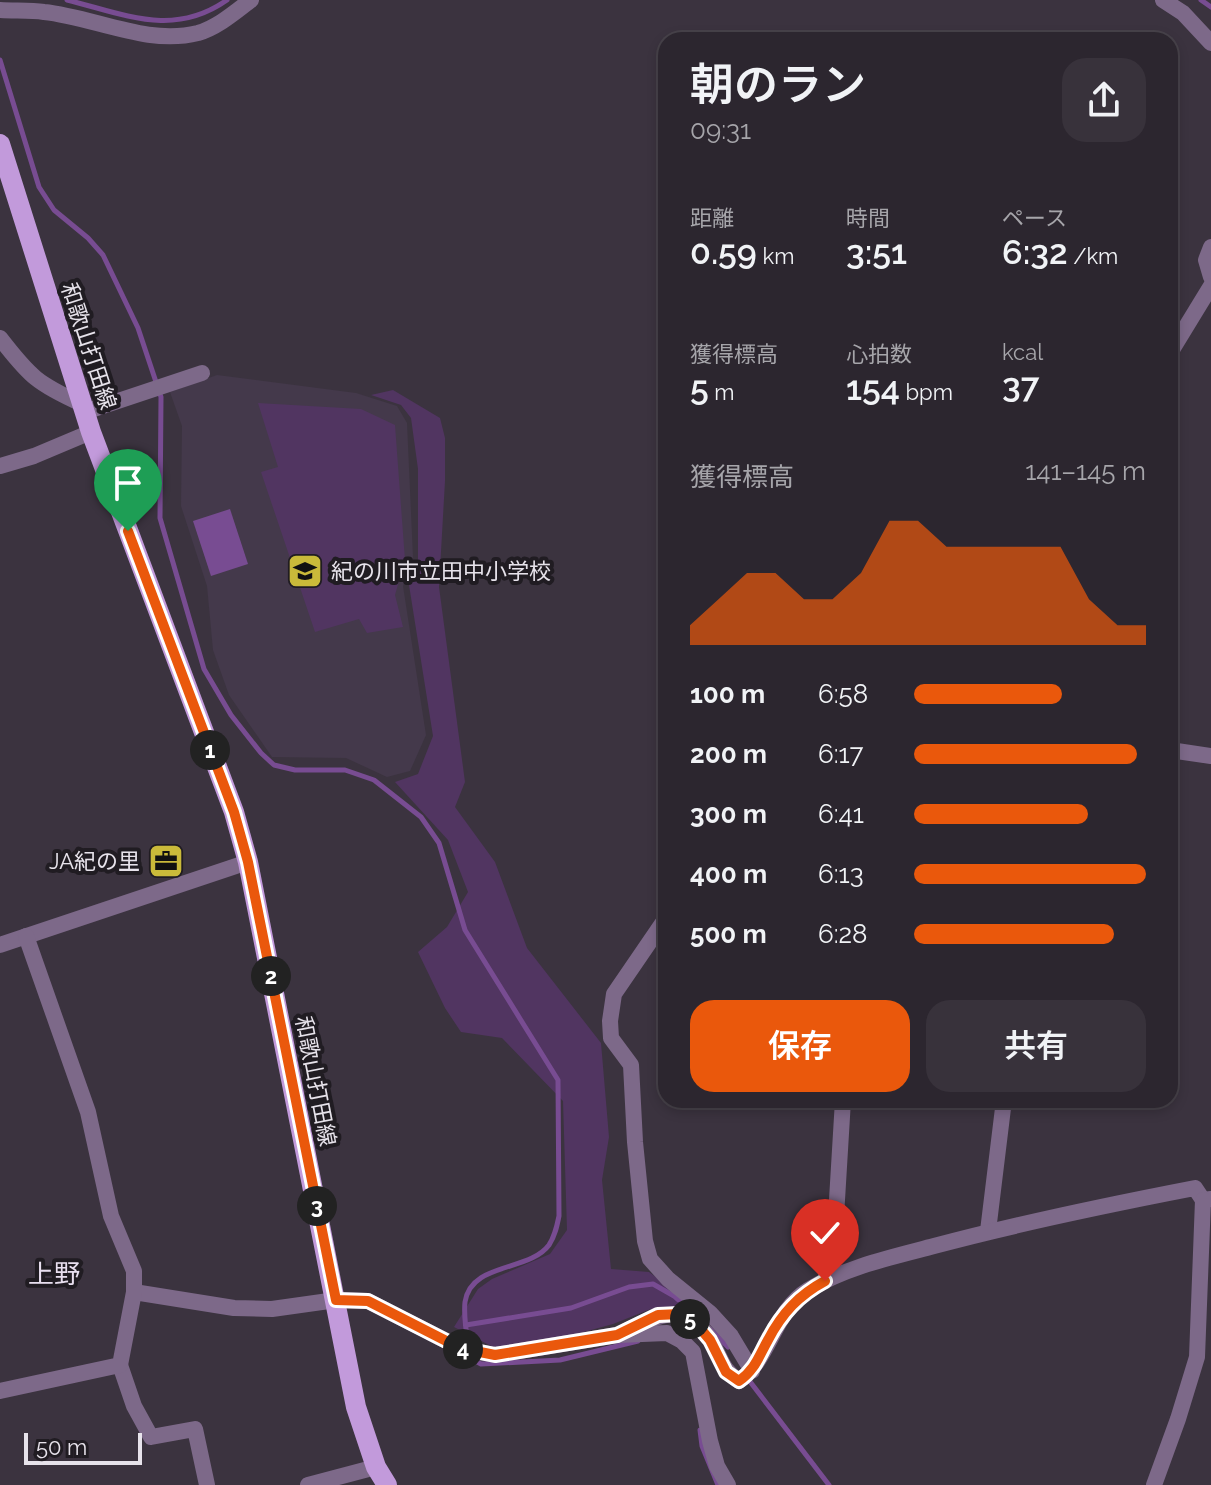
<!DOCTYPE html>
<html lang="ja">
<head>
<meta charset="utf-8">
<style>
  body { margin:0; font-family:Raleway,"Noto Sans JP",sans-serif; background:#38323b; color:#f1f3f6; height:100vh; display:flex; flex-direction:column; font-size:30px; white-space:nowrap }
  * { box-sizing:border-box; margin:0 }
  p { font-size:26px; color:#a6a5aa }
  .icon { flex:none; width:44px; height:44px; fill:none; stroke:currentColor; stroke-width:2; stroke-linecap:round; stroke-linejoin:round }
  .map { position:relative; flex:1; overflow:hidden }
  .side { position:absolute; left:658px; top:32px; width:520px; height:1076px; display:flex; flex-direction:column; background:#2c262f; border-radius:24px; box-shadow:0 4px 12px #0003,0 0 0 2px #48434b }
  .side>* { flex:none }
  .scale { position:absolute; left:24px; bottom:20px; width:118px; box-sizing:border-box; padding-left:8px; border:4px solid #e7e3eb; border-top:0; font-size:22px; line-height:28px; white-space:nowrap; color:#e7e3eb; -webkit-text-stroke:6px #201c22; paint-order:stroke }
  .pin { position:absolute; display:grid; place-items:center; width:68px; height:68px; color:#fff; margin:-82px -34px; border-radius:50% 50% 50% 0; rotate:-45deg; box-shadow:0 0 8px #0007 }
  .pin .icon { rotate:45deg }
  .km { position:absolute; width:40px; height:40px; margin:-20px; border-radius:50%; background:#222; color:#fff; font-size:22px; line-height:40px; text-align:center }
  .round { display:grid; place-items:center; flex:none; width:84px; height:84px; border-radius:24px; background:#38323b }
  .overview { display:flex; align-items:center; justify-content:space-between; height:136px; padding:0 32px }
  h1 { font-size:44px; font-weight:600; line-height:60px }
  .stats { display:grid; grid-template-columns:repeat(3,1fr); gap:12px; height:136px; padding:8px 32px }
  .stats div { display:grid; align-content:center }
  .stats b { font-size:34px; font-weight:600 }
  .stats small { font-size:22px; font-weight:400 }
  .stats p { font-size:22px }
  .chart { height:224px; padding:16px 32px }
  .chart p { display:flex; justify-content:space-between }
  .chart svg { width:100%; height:144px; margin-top:8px; fill:#ea580c; opacity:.7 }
  .primary-button { display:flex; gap:16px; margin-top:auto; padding:16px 32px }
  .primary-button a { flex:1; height:92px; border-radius:24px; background:#ea580c; color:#fff; font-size:32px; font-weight:600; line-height:92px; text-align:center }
  .primary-button a+a { background:#38323b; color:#f1f3f6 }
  ul { padding:0 32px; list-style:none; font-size:26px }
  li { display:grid; grid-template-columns:128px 96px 1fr; align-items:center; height:60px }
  li i { height:20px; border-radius:10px; background:#ea580c }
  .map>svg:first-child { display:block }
  .built { fill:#44394b }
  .green { fill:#513561 }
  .water { fill:#784c92 }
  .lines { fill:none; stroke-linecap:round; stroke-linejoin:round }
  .stream { stroke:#784c92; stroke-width:5 }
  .minor { stroke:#7d6989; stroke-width:16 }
  .major { stroke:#c29adb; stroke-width:20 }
  .route-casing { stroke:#fff; stroke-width:16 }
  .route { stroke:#ea580c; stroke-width:10 }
  .labels { text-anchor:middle; stroke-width:8; stroke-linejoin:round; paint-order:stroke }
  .street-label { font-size:22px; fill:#e7e3eb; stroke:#201c22 }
  .poi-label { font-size:22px; fill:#e7e3eb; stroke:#201c22; text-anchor:start }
  .quarter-label { font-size:26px; fill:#e8dfef; stroke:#201c22 }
</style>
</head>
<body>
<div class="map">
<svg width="1211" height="1485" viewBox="0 0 1211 1485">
  <rect width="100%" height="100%" fill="#3b333f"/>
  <path class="built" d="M217,375L356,393L397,406L407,423L413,557L403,586L426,735L410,771L387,777L346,758L272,757L229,695L213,650L207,586L181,506L182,426L170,392Z"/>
  <g class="green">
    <path d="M393,390L440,418L445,438V481L439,587L465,782L455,807L495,862L527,948L601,1043L609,1137L602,1180L611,1269L649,1272L696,1307L651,1309L613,1324L555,1340L495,1348L454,1327L478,1289L492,1279L550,1254L567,1230L563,1101L502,1038L461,1032L445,1008L418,952L447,927L468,892L448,840L395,782L418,774L433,736L409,585L418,559V469L411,418L401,405L371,395Z"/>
    <path d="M258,403L361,409L395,425L405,560L395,595L403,627L367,633L359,619L315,632L261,472L278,467Z"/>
  </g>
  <path class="water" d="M230,509L248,564L211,576L193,521Z"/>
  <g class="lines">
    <g class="stream">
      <path d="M67,0C124,14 173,38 227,0"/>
      <path d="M1201,0L1211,7"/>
      <path d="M0,60L39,187L54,210L88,238L103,255L138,328L161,397L160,518L204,669L231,715L261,753L274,765L295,770H345L374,780L421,817L439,843L465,930L558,1080L559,1216C557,1226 555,1236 549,1245C529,1272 471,1262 465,1302C463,1320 468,1341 470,1358L481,1364L560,1360L638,1341"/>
      <path d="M466,1325L571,1308L629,1287L653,1284L674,1296L694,1314"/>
      <path d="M710,1329L728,1347"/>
      <path d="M748,1379L829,1485"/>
      <path d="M700,1430L702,1446L718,1485"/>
    </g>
    <g class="minor">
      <path d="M1163,0L1183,13L1211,43"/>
      <path d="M0,10C14,11 30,10 44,12C94,17 147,46 198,33C218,27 235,12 251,0"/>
      <path d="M1211,247L1206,260L1211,277"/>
      <path d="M0,338C30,377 38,384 82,404"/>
      <path d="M1170,353L1211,286"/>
      <path d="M85,412L202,373"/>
      <path d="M0,466L34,456L91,432"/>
      <path d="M1170,750L1211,756"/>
      <path d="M666,918L614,994L610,1021L611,1038L631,1065L635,1142L645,1241L650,1259L668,1279L710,1313L731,1336L752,1371"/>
      <path d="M0,945L248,862"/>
      <path d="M988,1231L1004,1100"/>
      <path d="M825,1281L835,1233L843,1100"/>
      <path d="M134,1292L234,1308L272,1309L336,1300L368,1301L460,1348L495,1355L617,1335L667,1333L682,1341L693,1352L710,1441L717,1466L728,1485"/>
      <path d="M626,1331C660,1314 687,1301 711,1341C722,1359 721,1369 739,1381C770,1359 774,1311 808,1290C846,1267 892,1257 934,1246C1020,1223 1107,1205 1195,1188L1203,1200L1211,1199"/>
      <path d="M120,1365L134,1406L151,1437L195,1429L207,1485"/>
      <path d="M0,1391L120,1365L134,1292V1271L111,1216L88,1112L26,936"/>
      <path d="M308,1485L376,1467"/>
      <path d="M1154,1485L1178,1419L1197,1357L1203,1200"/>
    </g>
    <path class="major" d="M0,144L91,432L234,812L248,862L356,1407L376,1467L387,1485"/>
  </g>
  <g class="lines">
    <g class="route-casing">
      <path id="route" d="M128,531L234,812L248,862L336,1300L368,1301L460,1348L495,1355L617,1335L658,1315L680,1314L693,1320L710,1340L726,1372L739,1381C755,1370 759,1356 768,1340C782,1313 799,1295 825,1281"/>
    </g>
    <use href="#route" class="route"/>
  </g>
  <defs>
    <g id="school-square" transform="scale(1.8)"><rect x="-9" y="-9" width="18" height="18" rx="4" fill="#caba3a" stroke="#201c22"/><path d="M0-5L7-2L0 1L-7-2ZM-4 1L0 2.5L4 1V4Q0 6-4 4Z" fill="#111"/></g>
    <g id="office-square" transform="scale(1.8)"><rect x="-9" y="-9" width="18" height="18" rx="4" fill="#caba3a" stroke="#201c22"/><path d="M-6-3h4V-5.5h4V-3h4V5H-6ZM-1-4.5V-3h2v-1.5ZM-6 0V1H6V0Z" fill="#111"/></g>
  </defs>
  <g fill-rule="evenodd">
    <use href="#school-square" x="305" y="571"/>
    <use href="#office-square" x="166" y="861"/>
  </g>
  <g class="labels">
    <g class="street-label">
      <text transform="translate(89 346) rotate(72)" y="8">和歌山打田線</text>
      <text transform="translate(316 1081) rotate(79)" y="8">和歌山打田線</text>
    </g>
    <g class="poi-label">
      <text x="331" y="579">紀の川市立田中小学校</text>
      <text x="140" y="869" text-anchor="end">JA紀の里</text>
    </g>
    <g class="quarter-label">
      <text x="54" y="1283">上野</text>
    </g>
  </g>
</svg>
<div class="scale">50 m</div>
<div class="pin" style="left:128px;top:531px;background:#1e9e55"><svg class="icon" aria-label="arrive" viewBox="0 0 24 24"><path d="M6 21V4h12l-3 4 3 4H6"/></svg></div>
<div class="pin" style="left:825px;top:1281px;background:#d93025"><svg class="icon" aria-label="check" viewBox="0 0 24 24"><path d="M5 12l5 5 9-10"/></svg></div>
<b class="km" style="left:210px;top:750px">1</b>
<b class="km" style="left:271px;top:976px">2</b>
<b class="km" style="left:317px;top:1206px">3</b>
<b class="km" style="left:463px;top:1349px">4</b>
<b class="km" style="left:690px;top:1319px">5</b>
<section class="side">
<div class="overview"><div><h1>朝のラン</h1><p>09:31</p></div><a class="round"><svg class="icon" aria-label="share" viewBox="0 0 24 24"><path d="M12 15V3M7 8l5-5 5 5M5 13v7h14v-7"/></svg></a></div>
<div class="stats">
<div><p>距離</p><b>0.59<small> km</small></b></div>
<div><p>時間</p><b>3:51</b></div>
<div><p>ペース</p><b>6:32<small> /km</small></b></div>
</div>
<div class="stats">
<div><p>獲得標高</p><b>5<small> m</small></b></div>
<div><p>心拍数</p><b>154<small> bpm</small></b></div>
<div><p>kcal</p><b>37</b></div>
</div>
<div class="chart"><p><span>獲得標高</span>141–145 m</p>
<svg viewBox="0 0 160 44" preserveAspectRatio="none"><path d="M0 44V38L10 30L20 22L30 22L40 30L50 30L60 22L70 6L80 6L90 14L100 14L110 14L120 14L130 14L140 30L150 38L160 38V44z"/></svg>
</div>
<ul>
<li><b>100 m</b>6:58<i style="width:64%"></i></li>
<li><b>200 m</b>6:17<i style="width:96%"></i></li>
<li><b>300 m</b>6:41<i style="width:75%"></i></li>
<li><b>400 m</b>6:13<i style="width:100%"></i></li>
<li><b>500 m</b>6:28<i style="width:86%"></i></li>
</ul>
<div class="primary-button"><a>保存</a><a>共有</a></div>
</section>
</div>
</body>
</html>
